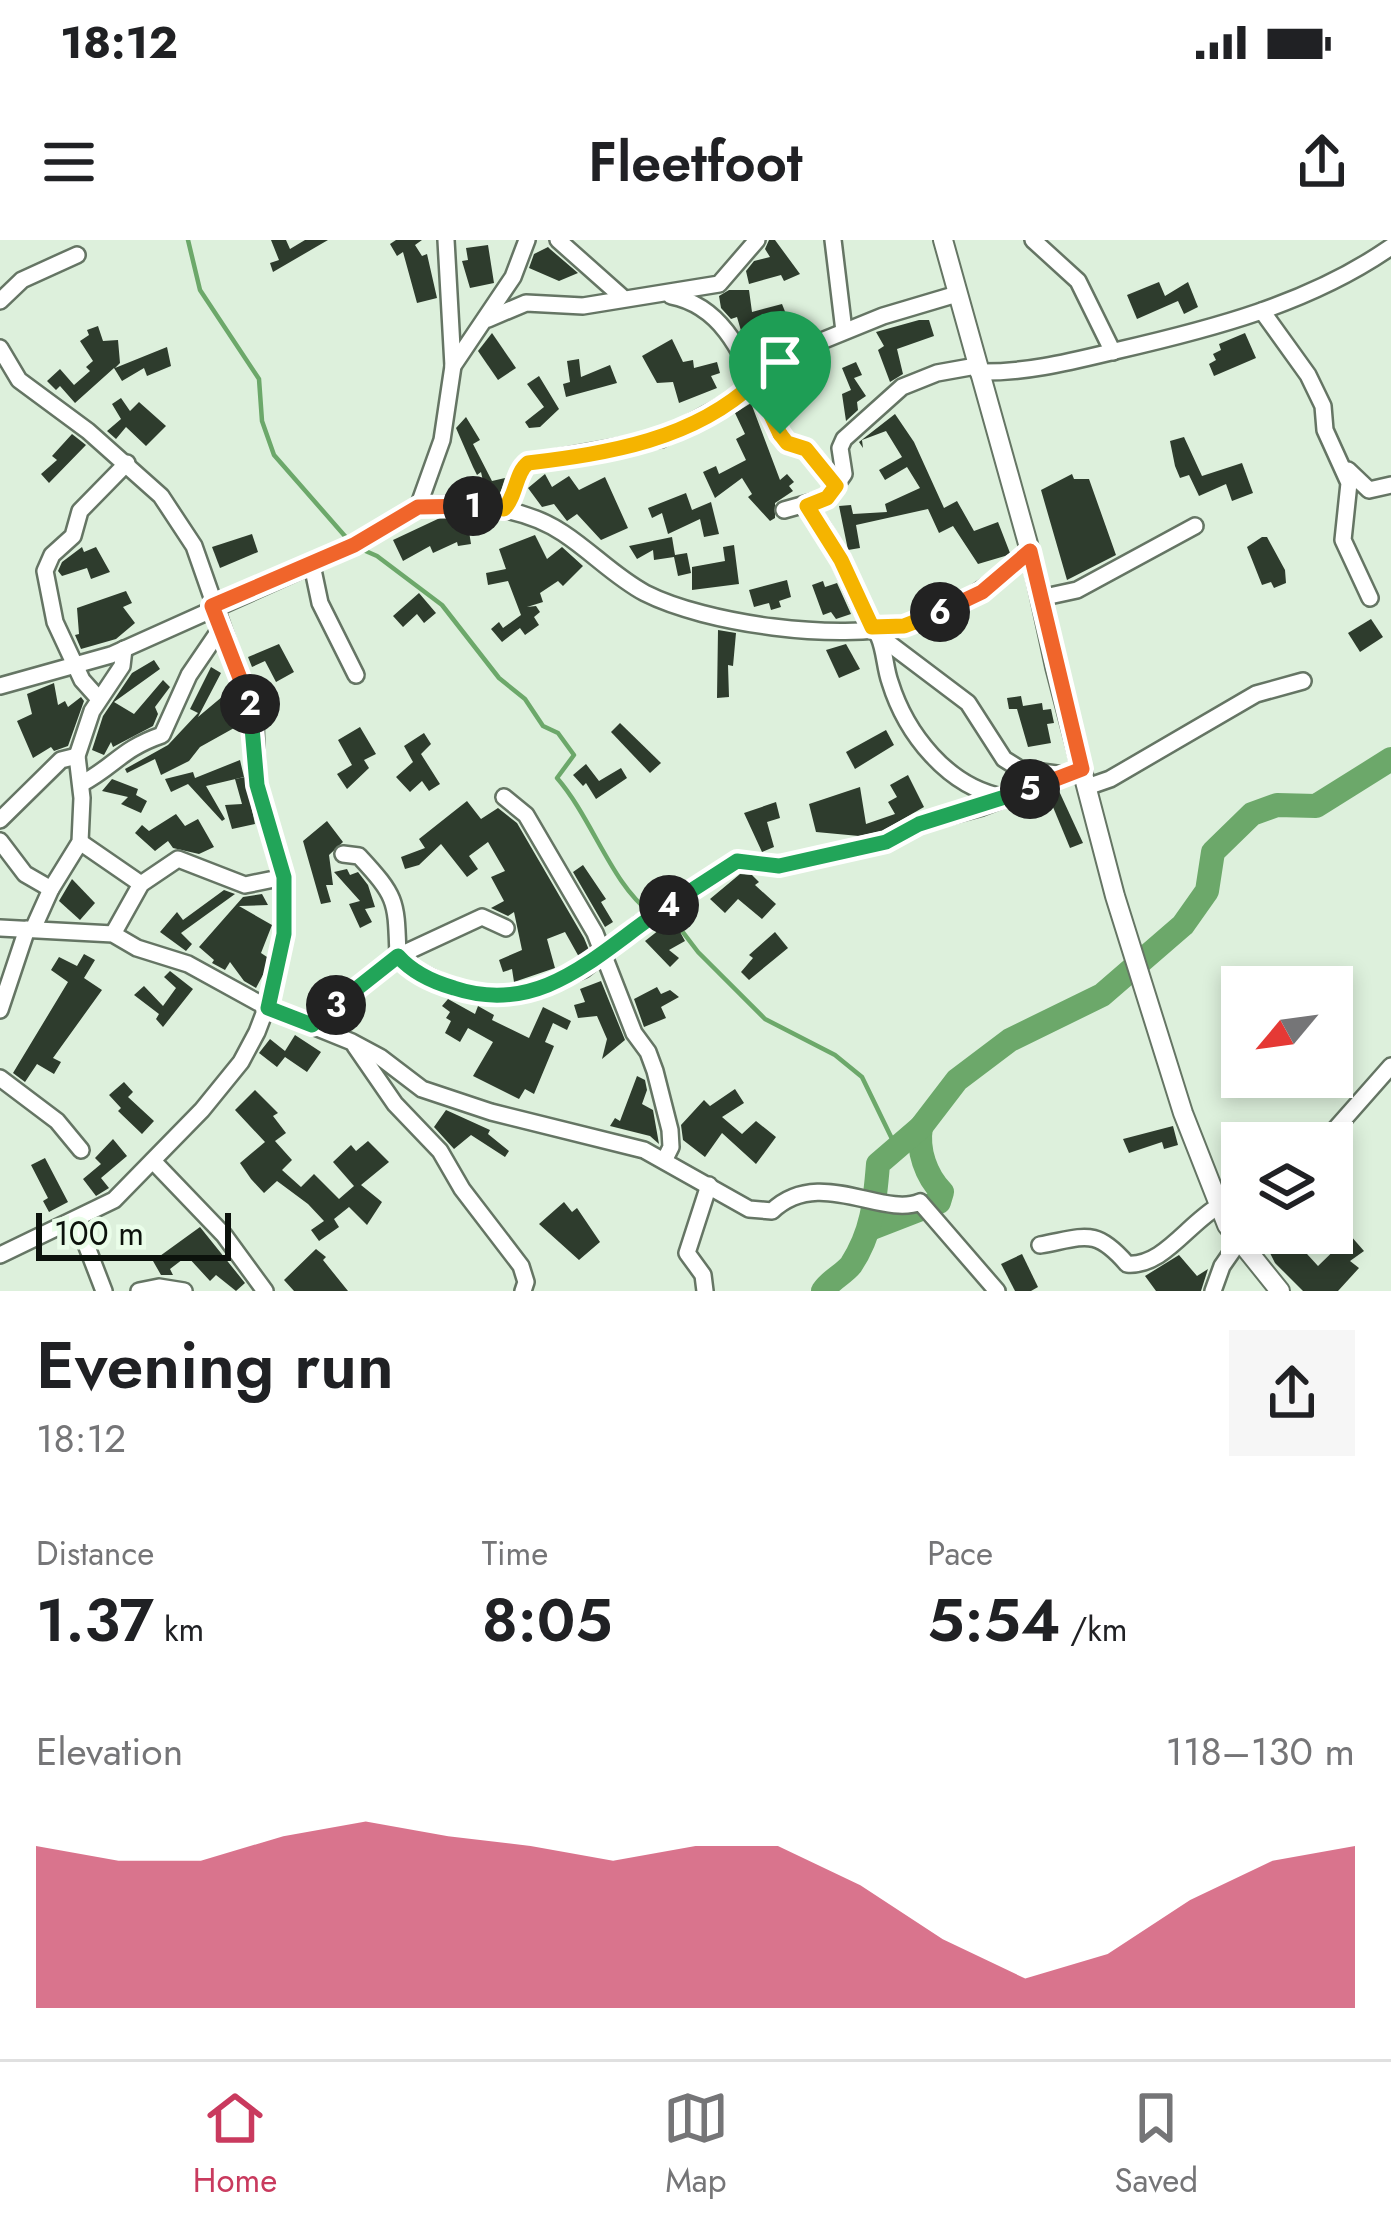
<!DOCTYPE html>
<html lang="en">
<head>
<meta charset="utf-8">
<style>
  body { margin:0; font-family:Jost,sans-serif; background:#f6f6f6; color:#202124; height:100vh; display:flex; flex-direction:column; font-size:45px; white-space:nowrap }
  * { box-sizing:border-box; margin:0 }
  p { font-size:39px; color:#757577 }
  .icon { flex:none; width:66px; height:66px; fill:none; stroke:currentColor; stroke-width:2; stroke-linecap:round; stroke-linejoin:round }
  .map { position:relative; height:1051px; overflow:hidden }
  .panel { display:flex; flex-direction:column; background:#fff; flex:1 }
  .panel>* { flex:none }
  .needle { width:78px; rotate:241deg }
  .buttons { position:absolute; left:1221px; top:726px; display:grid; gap:24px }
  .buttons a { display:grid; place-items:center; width:132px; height:132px; border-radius:0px; background:#fff; box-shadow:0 6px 18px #0003; font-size:60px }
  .scale { position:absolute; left:36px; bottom:30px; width:195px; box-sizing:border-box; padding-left:12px; border:6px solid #0c120c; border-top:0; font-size:33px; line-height:42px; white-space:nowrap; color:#0c120c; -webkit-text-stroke:9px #eafde9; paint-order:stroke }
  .pin { position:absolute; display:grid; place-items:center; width:102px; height:102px; color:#fff; margin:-123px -51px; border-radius:50% 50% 50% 0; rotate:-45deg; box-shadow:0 0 12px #0007 }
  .pin .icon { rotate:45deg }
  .km { position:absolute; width:60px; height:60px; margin:-30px; border-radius:50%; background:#222; color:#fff; font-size:33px; line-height:60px; text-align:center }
  .round { display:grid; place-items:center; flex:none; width:126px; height:126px; border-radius:0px; background:#f6f6f6 }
  .overview { display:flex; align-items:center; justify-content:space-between; height:204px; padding:0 36px }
  h1 { font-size:66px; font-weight:600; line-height:90px }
  .figures { display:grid; grid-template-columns:repeat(3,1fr); gap:18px; height:204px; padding:12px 36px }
  .figures div { display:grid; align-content:center }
  .figures b { font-size:60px; font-weight:600 }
  .figures small { font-size:33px; font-weight:400 }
  .figures p { font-size:33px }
  .chart { height:336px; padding:24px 36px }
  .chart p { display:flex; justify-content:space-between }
  .chart svg { width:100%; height:216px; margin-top:12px; fill:#c93a5e; opacity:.7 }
  .status { display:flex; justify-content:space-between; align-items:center; height:84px; padding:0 60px; background:#fff; direction:ltr }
  .status svg { height:33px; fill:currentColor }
  header { display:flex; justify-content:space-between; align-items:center; height:156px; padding:0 36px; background:#fff; font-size:54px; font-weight:600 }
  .menu { display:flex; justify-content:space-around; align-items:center; height:168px; border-top:3px solid #e0e0e0; background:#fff; font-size:33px; color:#757577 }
  .menu a { display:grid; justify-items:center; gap:6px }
  .menu .active { color:#c93a5e }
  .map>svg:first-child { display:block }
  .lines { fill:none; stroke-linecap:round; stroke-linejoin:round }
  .stream { stroke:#6ca86a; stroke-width:4.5 }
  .river { stroke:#6ca86a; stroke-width:24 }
  .building { fill:#2e3c2d }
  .minor-casing { stroke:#657564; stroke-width:20 }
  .tertiary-casing { stroke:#657564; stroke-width:22 }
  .minor { stroke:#fff; stroke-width:15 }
  .tertiary { stroke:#fff; stroke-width:18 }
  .split-1-casing { stroke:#fff; stroke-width:24 }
  .split-2-casing { stroke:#fff; stroke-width:24 }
  .split-3-casing { stroke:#fff; stroke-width:24 }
  .split-4-casing { stroke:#fff; stroke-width:24 }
  .split-5-casing { stroke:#fff; stroke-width:24 }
  .split-6-casing { stroke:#fff; stroke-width:24 }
  .split-7-casing { stroke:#fff; stroke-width:24 }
  .split-1 { stroke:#f5b400; stroke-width:15 }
  .split-2 { stroke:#f0652b; stroke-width:15 }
  .split-3 { stroke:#22a559; stroke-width:15 }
  .split-4 { stroke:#22a559; stroke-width:15 }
  .split-5 { stroke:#22a559; stroke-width:15 }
  .split-6 { stroke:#f0652b; stroke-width:15 }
  .split-7 { stroke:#f5b400; stroke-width:15 }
</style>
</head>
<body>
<div class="status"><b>18:12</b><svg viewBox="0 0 49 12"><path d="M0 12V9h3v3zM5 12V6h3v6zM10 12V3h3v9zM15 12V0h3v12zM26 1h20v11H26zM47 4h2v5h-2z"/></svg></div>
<header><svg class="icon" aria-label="menu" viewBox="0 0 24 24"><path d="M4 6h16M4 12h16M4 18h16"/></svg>Fleetfoot<svg class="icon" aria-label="share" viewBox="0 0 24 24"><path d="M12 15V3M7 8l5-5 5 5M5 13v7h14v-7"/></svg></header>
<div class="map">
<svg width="1391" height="1051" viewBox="0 0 1391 1051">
  <rect width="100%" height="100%" fill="#ddf0dc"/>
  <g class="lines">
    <g class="stream">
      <path d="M188,0L200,50L259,139L262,181L274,215L351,303"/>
      <path d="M361,309L377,316L442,365L499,438L525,459L543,486L558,493L574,515L557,538C592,578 612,645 651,673"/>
      <path d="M678,666L682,691L698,712L765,779L835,815L862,837L895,905"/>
    </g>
    <g class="river">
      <path d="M872,988L939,962L942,952C926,936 917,910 921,887"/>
      <path d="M823,1051C830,1040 844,1034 851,1025C872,993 875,962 878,924L921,887L957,840L1010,800L1102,755L1183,685L1207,651L1213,612L1252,574L1277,565L1316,566L1391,519"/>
    </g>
  </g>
  <g class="building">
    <path d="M271,0H286L290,9L305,0H328L273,32L270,23L279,20Z"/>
    <path d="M396,0H422L415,5L422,16L427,14L437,58L417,63L403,12L397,16L390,4Z"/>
    <path d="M769,0H775L800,34L784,41L781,35L749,44L746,31L754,21L770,17L765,9Z"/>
    <path d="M488,5L494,43L470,48L462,21L468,20L466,8Z"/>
    <path d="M548,7L550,9L578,33L559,41L529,28L534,14Z"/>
    <path d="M1159,42L1165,56L1188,42L1198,67L1184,74L1178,61L1137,79L1127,55Z"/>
    <path d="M729,50H749L752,72L782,64L788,79L772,86L774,91L742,94L737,77L731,79L721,68L719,56Z"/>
    <path d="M919,80H929L934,96L897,109L903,134L890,142L878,110L884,106L876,92Z"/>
    <path d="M98,86L103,101L118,100L120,123L115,128L167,107L171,126L147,136L144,128L122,141L114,128L75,163L60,146L56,150L47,141L60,129L74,145L90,131L86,127L93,121L80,101L89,95L87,90Z"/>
    <path d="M492,93L516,128L498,140L478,111Z"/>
    <path d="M1245,93L1256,118L1214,136L1209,124L1216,120L1213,114L1221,110L1219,104Z"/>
    <path d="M672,99L683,122L693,120L694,128L717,122L720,133L711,136L717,148L679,163L673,142L657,143L642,116Z"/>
    <path d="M579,119L581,137L610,125L617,143L566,157L563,144L570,142L567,121Z"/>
    <path d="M856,122L862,135L854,138L866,156L857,162L858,170L846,181L842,154L851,150L842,128Z"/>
    <path d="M539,136L559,169L540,187L529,188L525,182L544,167L527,144Z"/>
    <path d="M121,158L130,171L139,162L166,186L146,206L126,187L116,199L107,191L121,179L112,164Z"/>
    <path d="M751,163L780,240L787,234L794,242L789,246L793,251L775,263V278L770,281L748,257L752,254L742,238L715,258L703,232L716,226L719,234L746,220L736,199L745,194L735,173Z"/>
    <path d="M895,174L914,202L944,268L957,261L974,291L998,282L1010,313L1005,316L978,324L953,286L939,293L928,269L856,285L860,308L848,310L839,266L851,265L853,274L887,272L885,264L920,248L907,227L885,240L879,230L902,217L886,191L862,200L863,208L859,202Z"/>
    <path d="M466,177L480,200L473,204L492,241L505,238L500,254L486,255L481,232L477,235L473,227L456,188Z"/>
    <path d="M72,194L86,205L49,243L41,234L57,220L52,216Z"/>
    <path d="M1184,197L1202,236L1242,223L1253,253L1232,261L1226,244L1199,256L1189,235L1180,238L1175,226L1170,201Z"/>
    <path d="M545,234L552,247L569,236L579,250L605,237L628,288L601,300L577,274L567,281L554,264L542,267L528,248Z"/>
    <path d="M1072,234L1074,239H1089L1116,315L1067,340L1041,250Z"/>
    <path d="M686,253L692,270L711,262L719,294L704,297L700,279L668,294L662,273L652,278L648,268Z"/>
    <path d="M442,277H457L458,286L468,285L471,304L458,306L457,302L433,313L430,306L403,321L393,300Z"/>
    <path d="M252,294L258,312L220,328L212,307Z"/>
    <path d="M535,295L547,319L562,307L583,326L563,346L558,341L540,353L543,362L527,367L536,366L540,372L534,377L539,385L525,395L520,388L502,402L491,389L499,382L503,388L521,375L508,341L488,345L486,333L506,329L499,309Z"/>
    <path d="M672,297L675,315L687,313L691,333L678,336L674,317L654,320L653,310L637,319L629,306Z"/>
    <path d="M1262,297H1267L1285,330L1286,343L1274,348L1271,342L1262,345L1247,307Z"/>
    <path d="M734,305L739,344L692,350V327L725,321L723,307Z"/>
    <path d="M82,307L84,312L96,307L110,332L91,339L87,328L62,336L58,331L62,322Z"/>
    <path d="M787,340L791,357L779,361L781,367L771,370L769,363L754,367L749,350Z"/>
    <path d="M823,341L825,347L837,343L851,374L836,379L831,372L823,375L812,345Z"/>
    <path d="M126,351L132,363L123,367L135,383L116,399L81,409L75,395L79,394L77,368Z"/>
    <path d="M419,353L436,373L424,383L417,374L403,387L393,376Z"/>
    <path d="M1371,379L1383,397L1360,412L1348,393Z"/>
    <path d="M718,390L736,393L733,426L728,425L729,457L717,458Z"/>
    <path d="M279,404L294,432L276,442L265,421L252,427L248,417Z"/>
    <path d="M846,404L860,429L839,438L826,410Z"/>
    <path d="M154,420L160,429L114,462L134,474L163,440L170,447L155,467L158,474L153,486L113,507L111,502L104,515L92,510L103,476L132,433Z"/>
    <path d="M211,427L221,433L198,477L229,451L243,483L200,507L189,521L161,535L155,519L127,533L125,529L168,505L198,473L190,469Z"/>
    <path d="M54,443L58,465L65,461L68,467L81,457L84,461L68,506L54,511L51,507L33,518L17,481L32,474L27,454Z"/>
    <path d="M1021,456L1023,466L1042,463L1043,470L1051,469L1054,483L1047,484L1051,503L1028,507L1017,469H1009L1007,458Z"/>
    <path d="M620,483L661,523L650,533L611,492Z"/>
    <path d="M360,487L376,514L364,520L369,528L347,549L337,534L352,525L338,500Z"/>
    <path d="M886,490L894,505L855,529L846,512Z"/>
    <path d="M424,493L431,504L421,514L440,544L429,551L422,541L410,552L396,537L413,522L404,506Z"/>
    <path d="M240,520L244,537L206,546L225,579L222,581L188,544L171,552L165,539L193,532L195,538Z"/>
    <path d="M586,524L599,541L621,528L627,538L596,559L586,543L583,546L573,535Z"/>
    <path d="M908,535L924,567L882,591L859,596L816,592L809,564L860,547L866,584L895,574L888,562L897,557L890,545Z"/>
    <path d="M245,537L255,584L232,589L225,565L242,564L235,539Z"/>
    <path d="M112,539L138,549L136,555L147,561L141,573L121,564L128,557L102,551Z"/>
    <path d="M1059,551L1083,603L1070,608L1048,555Z"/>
    <path d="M467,561L481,579L498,568L517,583L584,698L589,710L579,717L565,692L547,699L555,728L514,742L512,729L503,732L499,720L522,710L514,672L508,676L491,668L504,661L491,637L505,631L488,602L469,616L478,629L467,637L441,604L419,625L405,629L401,617L425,608L419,599Z"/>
    <path d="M776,562L780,578L767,582L774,607L762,612L744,573Z"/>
    <path d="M176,574L185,586L198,579L214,607L199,614L173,608L168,601L155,611L135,593L142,585L149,591Z"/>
    <path d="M327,581L343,602L329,615L333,645H326L331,662L321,664L303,601Z"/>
    <path d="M583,625L606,659L601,662L613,682L605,687L573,632Z"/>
    <path d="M347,629L350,635L358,632L368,645L375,667L365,669L372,682L360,688L349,664L360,661L334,632Z"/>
    <path d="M740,634L752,635L759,642L755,645L776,664L762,679L738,659L725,673L710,659Z"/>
    <path d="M72,639L95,663L80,680L59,661Z"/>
    <path d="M224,650L235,654L181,693L192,704L186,711L160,692L177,672L183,680Z"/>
    <path d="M262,654L268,665L239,666L272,685L261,713L267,717L265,731L256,748L244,741L230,722L225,730L212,723L214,720L199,707L243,657Z"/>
    <path d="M673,679L685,701L669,710L679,718L670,727L645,701Z"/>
    <path d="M775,692L788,708L749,740L741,732L753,718L749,715Z"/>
    <path d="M84,714L95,720L84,738L102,750L53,818L61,822L54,834L37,824L25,842L13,833L68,742L51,730L59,717L77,726Z"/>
    <path d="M170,731L193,749L163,787L156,779L159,774L134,755L144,746L163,766L176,748L164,737Z"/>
    <path d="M601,741L625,800L602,819L607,799L597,776L578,778L574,765L585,762L580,749Z"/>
    <path d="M657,747L661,754L670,750L679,757L661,767L666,778L644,787L634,759Z"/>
    <path d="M448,759L475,774L478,766L494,775L492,780L529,798L543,767L571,781L567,790L553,783L545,802L554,806L534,854L525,849L519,859L473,836L493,802L468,788L460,802L445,793L451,781L446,778L450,772L442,766Z"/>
    <path d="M295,795L321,812L307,832L285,817L277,827L259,813L270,799L285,811Z"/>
    <path d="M637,836L645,840L647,850L642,864L653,870L659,904L650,896L610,886L615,878L620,881Z"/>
    <path d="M124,842L133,852L128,857L154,881L142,894L118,871L121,868L109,855Z"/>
    <path d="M735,849L744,863L722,877L742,894L756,881L776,897L756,924L722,893L705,917L683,900L681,885L704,860L710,866Z"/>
    <path d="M255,850L278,873L273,876L286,893L275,901L292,920L282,930L301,947L314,934L339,959L354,946L333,922L351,905L356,911L368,901L389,922L361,945L382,962L367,985L349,967L334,979L339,987L319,1001L311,990L324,981L308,964L277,941L264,953L251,939L240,923L265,902L235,870Z"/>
    <path d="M446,870L490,890L488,894L509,911L505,917L471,895L454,909L434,887Z"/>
    <path d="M1173,886L1178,905L1164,909L1162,902L1129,913L1123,899Z"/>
    <path d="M113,899L127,916L101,938L109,948L96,956L83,939L101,924L95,918Z"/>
    <path d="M45,918L68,962L49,972L43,961L48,958L31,925Z"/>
    <path d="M564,962L572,972L577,968L600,1002L579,1020L539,984Z"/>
    <path d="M200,987L245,1043L236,1051L216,1035L210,1041L187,1016L170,1029L173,1035H161L153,1021Z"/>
    <path d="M1263,993H1280L1291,1008L1297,1003L1318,1026L1350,995L1364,1011L1350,1021L1359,1028L1338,1051H1303L1275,1023L1268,1009L1274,1003Z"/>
    <path d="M316,1009L326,1017L323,1020L348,1051H294L284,1040Z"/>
    <path d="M1022,1014L1038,1047L1031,1051H1015L1001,1024Z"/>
    <path d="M1179,1015L1197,1036L1208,1029L1201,1051H1156L1145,1036Z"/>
  </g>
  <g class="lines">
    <g class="minor-casing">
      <g id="minor">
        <path d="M446,0L453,126"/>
        <path d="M558,0L621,56"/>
        <path d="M833,0L844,91"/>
        <path d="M1033,0L1078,41L1113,112"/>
        <path d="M671,56C738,69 750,145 780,194L787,203L805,209L836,246"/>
        <path d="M0,61L22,40L77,15"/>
        <path d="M1262,71L1308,135L1323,166L1325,190L1349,243L1343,300L1370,358"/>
        <path d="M488,79L526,63L583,66L719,44L757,0"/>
        <path d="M0,108L19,140L88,191L161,256L194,306L255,480L257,545L284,637V694L273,750L257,792L241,822L202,870L114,960L0,1015"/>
        <path d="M978,132C1026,133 1069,122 1115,111C1211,89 1309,64 1391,7"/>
        <path d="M1348,230L1369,250L1391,245"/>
        <path d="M807,266C834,297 845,337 864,373C868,381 875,389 879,397C885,411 885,428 890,442C906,494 948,547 1003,557"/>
        <path d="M418,267L442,200L453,126L513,37L527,0"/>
        <path d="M504,269C517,255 515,233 528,223L661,199L742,155L765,131L797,111L883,76L957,54"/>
        <path d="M784,270L827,258L844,234L840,208L844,199L902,147L937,133L976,126"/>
        <path d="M312,325L320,363L356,435"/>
        <path d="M1040,358L1077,350L1195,286"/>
        <path d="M878,395L968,463L1004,519L1020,529L1064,535"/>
        <path d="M0,446L111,415L354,306L418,267L431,265C477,264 524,267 563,293C592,312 615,337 645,353C706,384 839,402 905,385C955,372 993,344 1030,311"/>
        <path d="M99,459L82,440L55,382L45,331L52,315L73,296L80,271L127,223"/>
        <path d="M81,544C115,526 121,509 162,495L189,435L221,388"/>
        <path d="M1087,547L1110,539L1256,454L1303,441"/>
        <path d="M504,557L526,575L595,693L634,793L648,812L655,831L670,890L671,907L665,919"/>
        <path d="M0,580L61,520L77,516"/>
        <path d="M0,601L25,634L51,649"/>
        <path d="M80,602L141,644"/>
        <path d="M343,614L359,616C398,658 396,661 398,716L482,677L506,688"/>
        <path d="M0,688L113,694L137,708L188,724L268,768L352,802L380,817L422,849L491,872L644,910L749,969L772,971C819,926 882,978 920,962L997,1051"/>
        <path d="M33,689L51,649L80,602L82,558L77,516L92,471L122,426L124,409"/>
        <path d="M113,694L141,644L178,619L245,645L284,637"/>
        <path d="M0,770L27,689"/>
        <path d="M312,785L398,716L411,728L453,748L490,756L530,752L584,729L639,684L737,621L779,627L886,602L919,584L982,567L1082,529"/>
        <path d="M355,806L395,864L440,911L462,949L521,1026L526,1042L523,1051"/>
        <path d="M0,838L57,881L81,910"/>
        <path d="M1323,903L1391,826"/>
        <path d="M153,921L224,995L265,1051"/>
        <path d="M77,981L104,1051"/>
        <path d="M1040,1005C1085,997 1095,987 1127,1024C1162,1027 1186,986 1217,967"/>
        <path d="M139,1051L159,1047L184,1051"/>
        <path d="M705,1051L703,1035L687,1013L709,945"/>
        <path d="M1213,1051L1222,1026L1245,993"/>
      </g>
    </g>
    <g class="tertiary-casing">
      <path id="tertiary" d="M943,0L1030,311L1055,427L1115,656L1183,873L1227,985L1280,1051"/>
    </g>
    <use href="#minor" class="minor"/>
    <use href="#tertiary" class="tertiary"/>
  </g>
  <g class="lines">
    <g class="split-1-casing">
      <path id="split-1" d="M473,266L504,269C517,255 515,233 528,223C609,213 693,200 755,142L780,194"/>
    </g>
    <g class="split-2-casing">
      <path id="split-2" d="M250,464L212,366L354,305L418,267L473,266"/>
    </g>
    <g class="split-3-casing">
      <path id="split-3" d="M250,464L257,545L284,637V694L268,768L312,785L336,765"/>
    </g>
    <g class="split-4-casing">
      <path id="split-4" d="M336,765L398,716C412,732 433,742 454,748C544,778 601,709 669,665"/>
    </g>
    <g class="split-5-casing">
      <path id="split-5" d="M669,665L737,621L779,626L886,602L919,584L1030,549"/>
    </g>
    <g class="split-6-casing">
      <path id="split-6" d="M940,372L982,352L1030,311L1082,529L1030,549"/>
    </g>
    <g class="split-7-casing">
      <path id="split-7" d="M780,194L787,203L806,209L836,246L827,258L807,266L841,320L872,387L904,386L940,372"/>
    </g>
    <use href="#split-1" class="split-1"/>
    <use href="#split-2" class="split-2"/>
    <use href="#split-3" class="split-3"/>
    <use href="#split-4" class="split-4"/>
    <use href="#split-5" class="split-5"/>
    <use href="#split-6" class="split-6"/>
    <use href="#split-7" class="split-7"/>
  </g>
</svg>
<div class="buttons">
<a><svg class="needle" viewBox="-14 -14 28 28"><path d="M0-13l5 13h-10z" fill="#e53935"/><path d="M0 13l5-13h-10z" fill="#757577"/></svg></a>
<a><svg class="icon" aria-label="layers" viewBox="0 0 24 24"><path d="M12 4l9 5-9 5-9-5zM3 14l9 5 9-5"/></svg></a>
</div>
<div class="scale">100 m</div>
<div class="pin" style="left:780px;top:194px;background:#1e9e55"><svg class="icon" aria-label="arrive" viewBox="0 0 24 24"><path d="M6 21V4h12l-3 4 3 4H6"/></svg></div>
<b class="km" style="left:473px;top:266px">1</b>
<b class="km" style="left:250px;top:464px">2</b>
<b class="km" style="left:336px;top:765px">3</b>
<b class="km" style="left:669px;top:665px">4</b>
<b class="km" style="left:1030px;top:549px">5</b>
<b class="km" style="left:940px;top:372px">6</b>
</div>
<section class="panel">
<div class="overview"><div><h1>Evening run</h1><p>18:12</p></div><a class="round"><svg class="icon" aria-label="share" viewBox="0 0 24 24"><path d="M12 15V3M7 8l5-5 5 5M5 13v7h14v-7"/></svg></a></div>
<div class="figures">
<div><p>Distance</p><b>1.37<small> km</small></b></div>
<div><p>Time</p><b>8:05</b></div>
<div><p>Pace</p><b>5:54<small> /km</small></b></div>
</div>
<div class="chart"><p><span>Elevation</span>118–130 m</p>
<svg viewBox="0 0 160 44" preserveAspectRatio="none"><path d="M0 44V11L10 14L20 14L30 9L40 6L50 9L60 11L70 14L80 11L90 11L100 19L110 30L120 38L130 33L140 22L150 14L160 11V44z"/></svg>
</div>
</section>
<nav class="menu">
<a class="active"><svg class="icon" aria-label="home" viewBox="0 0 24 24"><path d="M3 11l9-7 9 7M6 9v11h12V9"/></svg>Home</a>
<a><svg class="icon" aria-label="map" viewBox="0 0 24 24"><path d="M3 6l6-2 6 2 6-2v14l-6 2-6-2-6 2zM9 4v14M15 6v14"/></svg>Map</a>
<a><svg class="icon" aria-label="saved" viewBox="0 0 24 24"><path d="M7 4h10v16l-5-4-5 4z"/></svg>Saved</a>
</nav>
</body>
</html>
